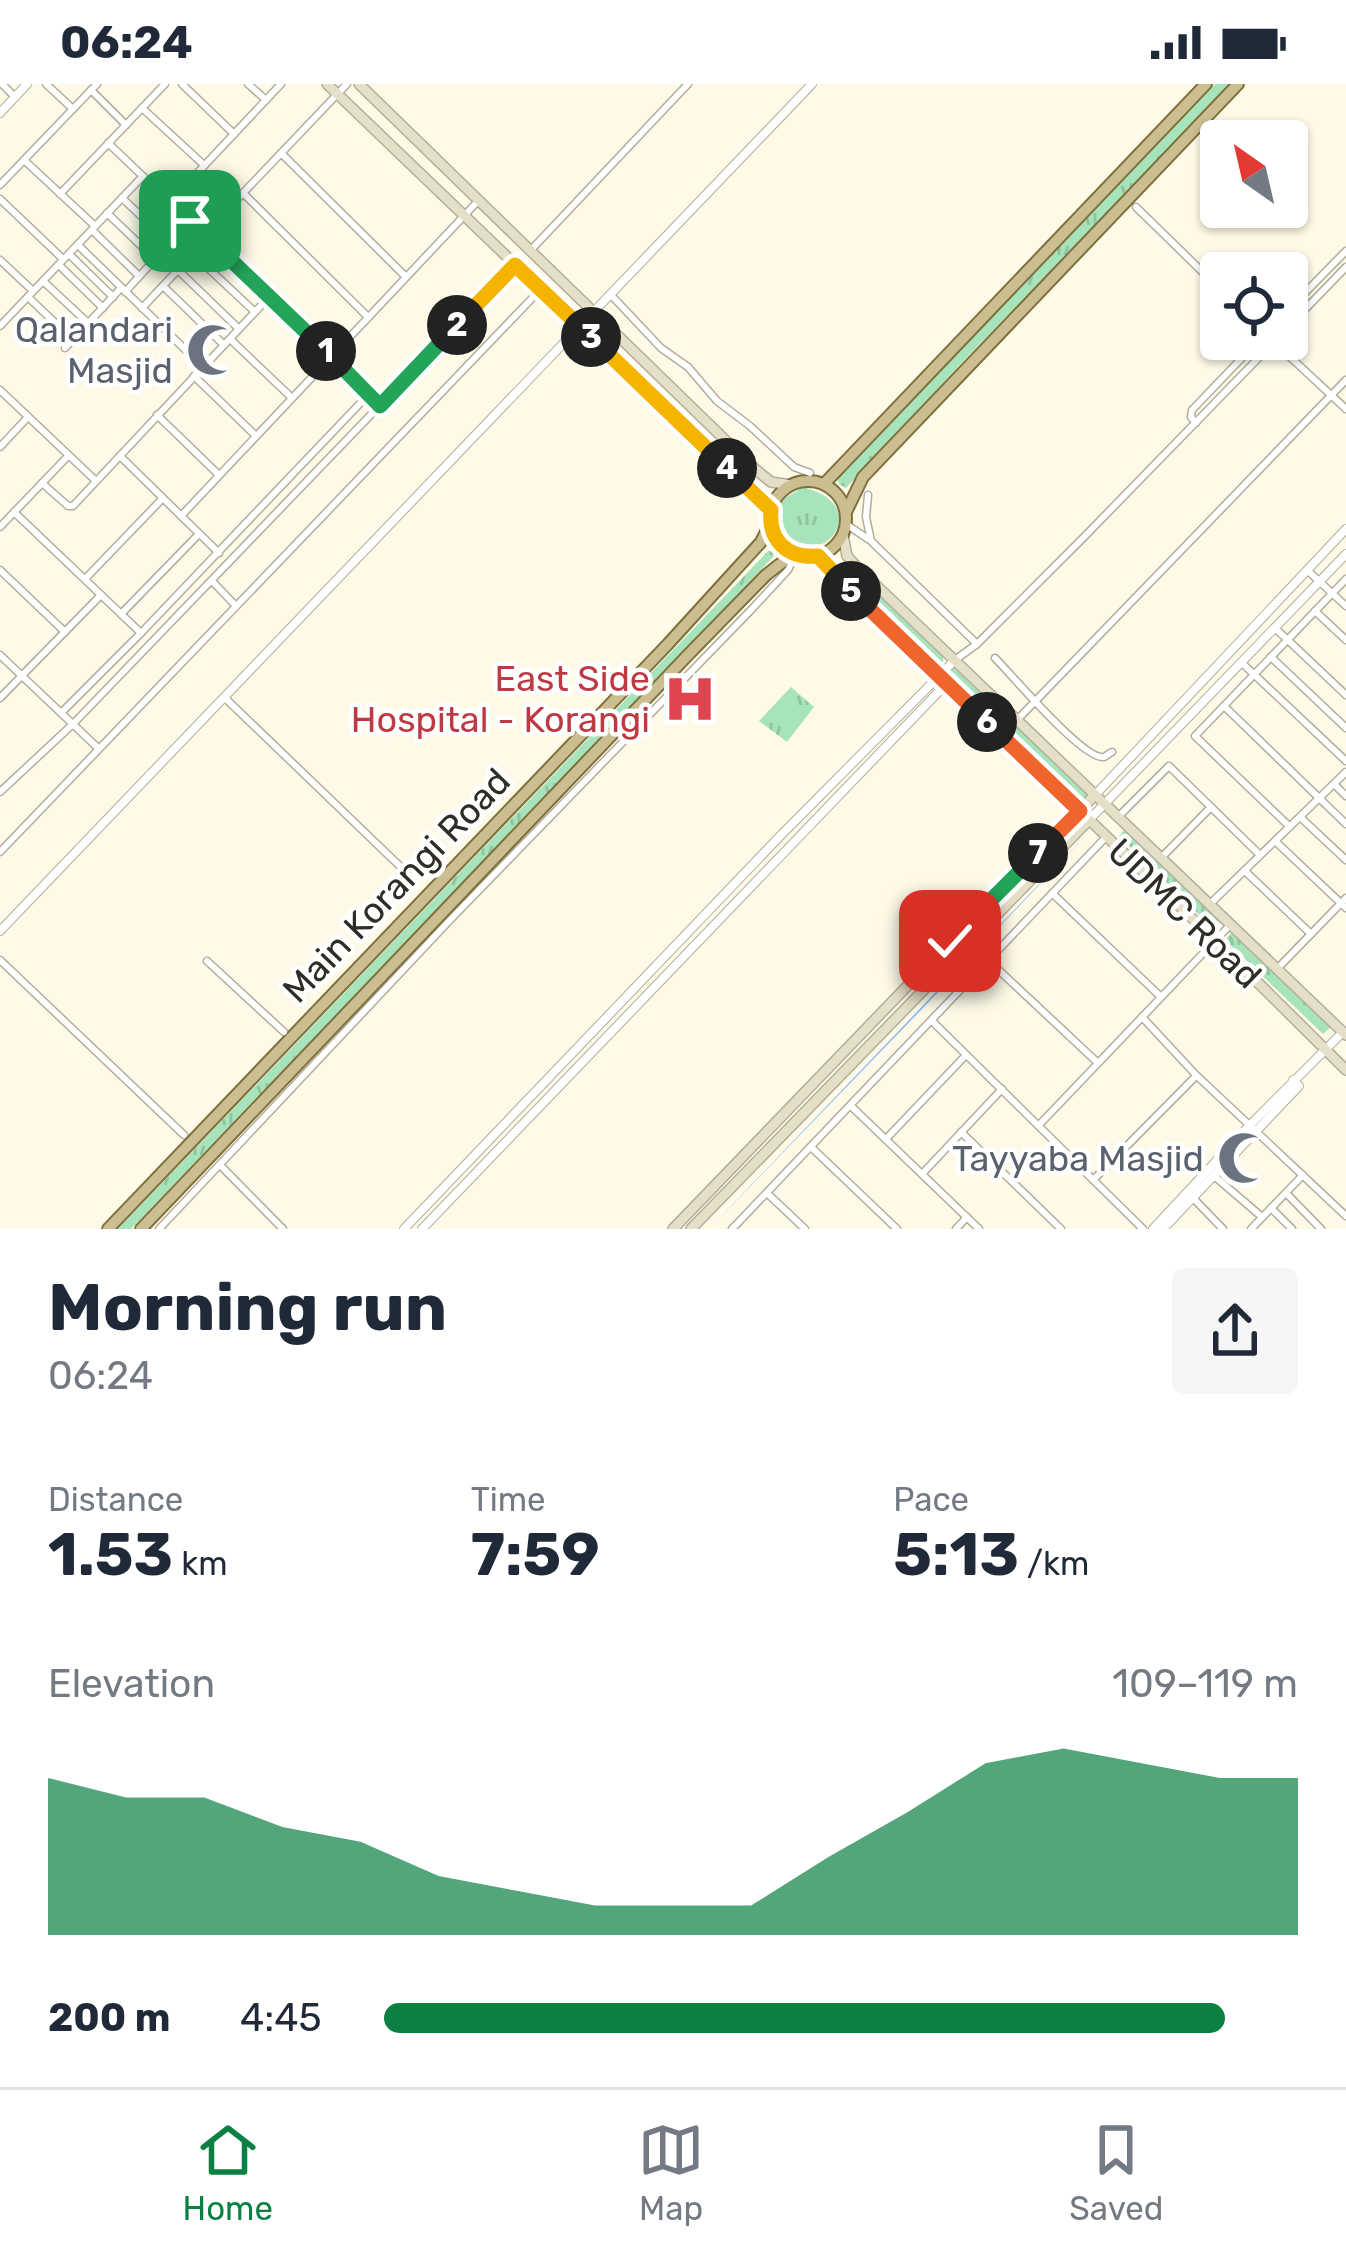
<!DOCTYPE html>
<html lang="en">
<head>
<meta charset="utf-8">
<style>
  body { margin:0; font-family:Rubik,sans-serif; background:#f6f6f7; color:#1f2937; height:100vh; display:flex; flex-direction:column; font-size:45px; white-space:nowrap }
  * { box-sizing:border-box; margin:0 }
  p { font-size:39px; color:#747a83 }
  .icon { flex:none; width:66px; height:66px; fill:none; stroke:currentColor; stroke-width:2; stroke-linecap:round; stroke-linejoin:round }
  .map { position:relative; height:1145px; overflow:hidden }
  .drawer { display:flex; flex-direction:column; background:#fff; flex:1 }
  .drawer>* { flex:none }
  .needle { width:78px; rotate:326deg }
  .controls { position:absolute; left:1200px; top:36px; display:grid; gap:24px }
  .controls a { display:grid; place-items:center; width:108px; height:108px; border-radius:12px; background:#fff; box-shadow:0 3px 9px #0004; font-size:60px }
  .pin { position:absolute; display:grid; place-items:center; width:102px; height:102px; color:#fff; margin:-51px; border-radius:24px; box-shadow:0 6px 18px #0006 }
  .km { position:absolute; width:60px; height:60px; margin:-30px; border-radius:50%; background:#222; color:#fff; font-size:33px; line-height:60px; text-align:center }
  .round { display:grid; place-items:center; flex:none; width:126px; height:126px; border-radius:12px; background:#f6f6f7 }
  .head { display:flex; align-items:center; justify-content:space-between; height:204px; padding:0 48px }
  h1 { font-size:66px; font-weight:700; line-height:90px }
  .metrics { display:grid; grid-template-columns:repeat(3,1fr); gap:18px; height:204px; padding:12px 48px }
  .metrics div { display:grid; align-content:center }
  .metrics b { font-size:60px; font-weight:700 }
  .metrics small { font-size:33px; font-weight:400 }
  .metrics p { font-size:33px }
  .chart { height:336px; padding:24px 48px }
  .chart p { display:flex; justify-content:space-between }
  .chart svg { width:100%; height:216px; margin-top:12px; fill:#0b8043; opacity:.7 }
  ul { padding:0 48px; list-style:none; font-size:39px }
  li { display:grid; grid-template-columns:192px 144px 1fr; align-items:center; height:90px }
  li i { height:30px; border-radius:15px; background:#0b8043 }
  .status { display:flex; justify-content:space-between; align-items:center; height:84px; padding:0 60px; background:#fff; direction:ltr }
  .status svg { height:33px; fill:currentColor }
  .tab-bar { display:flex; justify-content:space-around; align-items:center; height:168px; border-top:3px solid #e0e1e3; background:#fff; font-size:33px; color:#747a83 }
  .tab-bar a { display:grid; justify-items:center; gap:6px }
  .tab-bar .current { color:#0b8043 }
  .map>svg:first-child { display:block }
  .grass { fill:url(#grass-tufts) }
  .water { fill:#8bb9f3 }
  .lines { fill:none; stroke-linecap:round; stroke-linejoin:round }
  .minor-casing { stroke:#b2ae9c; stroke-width:9 }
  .tertiary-casing { stroke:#b2ae9c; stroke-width:10 }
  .secondary-casing { stroke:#b2ae9c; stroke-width:12 }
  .primary-casing { stroke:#7e703c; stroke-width:14 }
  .minor { stroke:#fff; stroke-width:6 }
  .tertiary { stroke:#fff; stroke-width:8 }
  .secondary { stroke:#e5dfc8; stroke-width:9 }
  .primary { stroke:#cbbf91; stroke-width:10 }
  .split-1-casing { stroke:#fff; stroke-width:24 }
  .split-2-casing { stroke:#fff; stroke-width:24 }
  .split-3-casing { stroke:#fff; stroke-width:24 }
  .split-4-casing { stroke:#fff; stroke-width:24 }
  .split-5-casing { stroke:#fff; stroke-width:24 }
  .split-6-casing { stroke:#fff; stroke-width:24 }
  .split-7-casing { stroke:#fff; stroke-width:24 }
  .split-8-casing { stroke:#fff; stroke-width:24 }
  .split-1 { stroke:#22a559; stroke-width:15 }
  .split-2 { stroke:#22a559; stroke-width:15 }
  .split-3 { stroke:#f5b400; stroke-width:15 }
  .split-4 { stroke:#f5b400; stroke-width:15 }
  .split-5 { stroke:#f5b400; stroke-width:15 }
  .split-6 { stroke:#f0652b; stroke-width:15 }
  .split-7 { stroke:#f0652b; stroke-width:15 }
  .split-8 { stroke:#22a559; stroke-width:15 }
  .labels { text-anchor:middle; stroke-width:9; stroke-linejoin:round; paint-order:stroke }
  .worship-label { font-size:36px; fill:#5b616d; stroke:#fff; text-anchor:end }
  .health-label { font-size:36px; fill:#be3a42; stroke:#fff; text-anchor:end }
  .street-label { font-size:36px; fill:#2f2d26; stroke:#fff }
</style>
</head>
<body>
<div class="status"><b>06:24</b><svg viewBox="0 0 49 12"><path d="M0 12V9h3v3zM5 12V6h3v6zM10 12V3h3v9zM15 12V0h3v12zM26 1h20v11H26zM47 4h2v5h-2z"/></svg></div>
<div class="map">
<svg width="1346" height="1145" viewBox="0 0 1346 1145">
  <defs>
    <pattern id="grass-tufts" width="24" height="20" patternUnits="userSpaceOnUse" patternTransform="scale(3)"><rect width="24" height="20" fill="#a7e4bc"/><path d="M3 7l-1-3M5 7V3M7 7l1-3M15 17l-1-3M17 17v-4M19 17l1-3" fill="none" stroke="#90c4a1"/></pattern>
  </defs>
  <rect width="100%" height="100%" fill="#fefae7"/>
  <g class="grass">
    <path d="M1215,0H1233L967,273L846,404L840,401L837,395Z"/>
    <path d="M803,403C878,423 818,490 785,452C774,440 776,429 782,416Z"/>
    <path d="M768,467H773L774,472L131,1145H118Z"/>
    <path d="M847,479L944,569L943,578L934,579L842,491L841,482Z"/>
    <path d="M952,582L1087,708L1086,714L1077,716L950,591L948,587Z"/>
    <path d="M791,603L814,623L787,658L759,637Z"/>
    <path d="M1126,744L1220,836L1213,844L1119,752Z"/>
    <path d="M1233,847L1332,942L1323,950L1225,856Z"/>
  </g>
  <path class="water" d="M1091,746L923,924L709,1145Z"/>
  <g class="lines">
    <g class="minor-casing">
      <g id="minor">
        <path d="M2,0L15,13"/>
        <path d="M46,0L73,25"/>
        <path d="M182,0L234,50"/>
        <path d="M248,0L266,16"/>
        <path d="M91,6L126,41"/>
        <path d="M142,24L204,81"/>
        <path d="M108,59L332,272L369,310"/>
        <path d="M281,69L406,193"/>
        <path d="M24,76L95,142"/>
        <path d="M0,101L97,0"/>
        <path d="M243,109L368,233"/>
        <path d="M60,110L165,0"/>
        <path d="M122,114L170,159"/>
        <path d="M0,115L63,175"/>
        <path d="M170,118L281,0"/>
        <path d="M1136,123L1221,206"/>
        <path d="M107,129L155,175"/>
        <path d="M92,146L139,192"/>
        <path d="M204,150L347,0"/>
        <path d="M78,161L203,283"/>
        <path d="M530,167L688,0"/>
        <path d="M69,170L113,213"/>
        <path d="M193,170L255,228"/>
        <path d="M0,176L32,206"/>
        <path d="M59,181L103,224"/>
        <path d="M178,186L239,245"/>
        <path d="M43,197L88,239"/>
        <path d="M163,202L224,261"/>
        <path d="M125,208L190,137"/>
        <path d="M611,211L661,264L688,283L717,317L750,342L794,383L810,389"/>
        <path d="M28,213L72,255"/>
        <path d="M142,224L208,154"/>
        <path d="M1287,227L1346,167"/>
        <path d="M0,242L142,93"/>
        <path d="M1287,244L1346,183"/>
        <path d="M230,255L292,314"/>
        <path d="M1274,258L1346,325"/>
        <path d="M65,264L121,204"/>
        <path d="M194,292L256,352"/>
        <path d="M0,306L96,397"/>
        <path d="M157,331L219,391"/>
        <path d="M1196,339L1191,333L1192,326L1260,255"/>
        <path d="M0,363L28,333"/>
        <path d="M120,372L219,469"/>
        <path d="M42,399L68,422H73L269,213"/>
        <path d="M868,411L866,433L871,457L977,560"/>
        <path d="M14,428L141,549"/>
        <path d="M181,432L478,117"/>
        <path d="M846,440L868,455"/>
        <path d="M0,443L68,372"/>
        <path d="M0,486L65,548"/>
        <path d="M1307,486L1346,522"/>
        <path d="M85,495L163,414"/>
        <path d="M212,497L236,522"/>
        <path d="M1315,527L1346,556"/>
        <path d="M121,530L198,451"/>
        <path d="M1275,544L1346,611"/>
        <path d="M0,571L98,664"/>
        <path d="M1271,573L1346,644"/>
        <path d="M995,574C1012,591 1084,677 1104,673C1107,672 1109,669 1112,668"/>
        <path d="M955,576L977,560L1084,453L1277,255"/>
        <path d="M1242,579L1346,677"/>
        <path d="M224,613L407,789"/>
        <path d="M0,614L101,511"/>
        <path d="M1224,622L1346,740"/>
        <path d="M61,629L141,549L369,310L380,322"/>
        <path d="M1018,635L1346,296"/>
        <path d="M1334,700L1346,712"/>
        <path d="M0,708L73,640L515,181"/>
        <path d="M1118,733L1169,682L1260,771"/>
        <path d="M1300,733L1346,776"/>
        <path d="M1290,743L1195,652L1346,495"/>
        <path d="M1275,757L1346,824"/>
        <path d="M0,768L541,205"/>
        <path d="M1161,774L1211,723"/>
        <path d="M1245,787L1311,850"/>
        <path d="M1052,809L1161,913"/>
        <path d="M1211,819L1346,688"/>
        <path d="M0,876L184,1051"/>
        <path d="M207,877L284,948"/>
        <path d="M989,877L1098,979"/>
        <path d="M1277,885L1346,814"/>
        <path d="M1142,933L1196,991L1346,1132"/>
        <path d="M932,937L1143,1145"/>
        <path d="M852,1023L979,1145"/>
        <path d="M1039,1041L1231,840"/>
        <path d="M961,1048L1061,1145"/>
        <path d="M886,1055L966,971"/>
        <path d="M811,1063L897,1145"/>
        <path d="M220,1081L283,1145"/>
        <path d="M922,1090L1002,1005"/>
        <path d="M1213,1091L1262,1133"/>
        <path d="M1093,1096L1196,992"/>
        <path d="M1286,1109L1321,1145"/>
        <path d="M768,1110L805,1145"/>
        <path d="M1192,1113L1223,1145"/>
        <path d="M1271,1124L1292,1145"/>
        <path d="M159,1145L450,836L750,527L788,486L794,474"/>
        <path d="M732,1145L1106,753"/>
        <path d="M956,1145L967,1133"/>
        <path d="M1251,1145L1303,1091"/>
      </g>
    </g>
    <g class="tertiary-casing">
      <g id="tertiary">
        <path d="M0,29L27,0"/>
        <path d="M1095,711L1346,445"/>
        <path d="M1089,736L1346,470"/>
        <path d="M0,847L812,0"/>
        <path d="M404,1145L783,749L955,576"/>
        <path d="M422,1145L947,599"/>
        <path d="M1153,1145L1249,1042L1343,948"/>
        <path d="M1163,1145L1299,1002L1293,996"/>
      </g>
    </g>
    <g class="secondary-casing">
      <g id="secondary">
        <path d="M327,0L771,426"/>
        <path d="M359,0L755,385L771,398L791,401"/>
        <path d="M843,451L847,472L856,482L1346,951"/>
        <path d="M817,472L874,530L1215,856L1346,986"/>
        <path d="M673,1145L970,837L1095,711"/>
        <path d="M691,1145L1089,736"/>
      </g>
    </g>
    <g class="primary-casing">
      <g id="primary">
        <circle cx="808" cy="435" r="38"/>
        <path d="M824,400L1206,0"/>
        <path d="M846,428L863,393L1238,0"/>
        <path d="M108,1145L668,560L761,458L770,440"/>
        <path d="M141,1145L687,572L766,491L793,470"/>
      </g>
    </g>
    <use href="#minor" class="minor"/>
    <use href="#tertiary" class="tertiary"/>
    <use href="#secondary" class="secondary"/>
    <use href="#primary" class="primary"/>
  </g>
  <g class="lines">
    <g class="split-1-casing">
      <path id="split-1" d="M190,137L326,267"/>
    </g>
    <g class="split-2-casing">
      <path id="split-2" d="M326,267L380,322L457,241"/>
    </g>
    <g class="split-3-casing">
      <path id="split-3" d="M457,241L515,181L591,253"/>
    </g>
    <g class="split-4-casing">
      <path id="split-4" d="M591,253L727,384"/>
    </g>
    <g class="split-5-casing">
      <path id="split-5" d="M727,384L771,426C768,456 787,475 818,472L851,507"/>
    </g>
    <g class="split-6-casing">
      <path id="split-6" d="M851,507L987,638"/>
    </g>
    <g class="split-7-casing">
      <path id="split-7" d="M987,638L1080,727L1038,769"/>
    </g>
    <g class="split-8-casing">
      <path id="split-8" d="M950,857L1038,769"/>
    </g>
    <use href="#split-1" class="split-1"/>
    <use href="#split-2" class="split-2"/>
    <use href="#split-3" class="split-3"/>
    <use href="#split-4" class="split-4"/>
    <use href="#split-5" class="split-5"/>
    <use href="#split-6" class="split-6"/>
    <use href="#split-7" class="split-7"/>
    <use href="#split-8" class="split-8"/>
  </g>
  <defs>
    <g id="mosque-bare" transform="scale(4.14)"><path d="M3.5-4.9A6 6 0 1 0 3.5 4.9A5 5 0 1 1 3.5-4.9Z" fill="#6b7280" stroke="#fff" stroke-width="2.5" paint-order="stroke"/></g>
    <g id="hospital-bare" transform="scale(4.14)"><path d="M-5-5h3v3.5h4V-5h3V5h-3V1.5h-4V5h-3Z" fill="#e0444e" stroke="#fff" stroke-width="2.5" paint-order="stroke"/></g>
  </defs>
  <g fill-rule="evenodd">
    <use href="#mosque-bare" x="213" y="266"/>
    <use href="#hospital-bare" x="690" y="615"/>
    <use href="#mosque-bare" x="1244" y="1074"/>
  </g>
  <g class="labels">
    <g class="worship-label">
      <text x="173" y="258">Qalandari<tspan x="173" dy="41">Masjid</tspan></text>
      <text x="1204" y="1087">Tayyaba Masjid</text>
    </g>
    <g class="health-label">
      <text x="650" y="607">East Side<tspan x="650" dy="41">Hospital - Korangi</tspan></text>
    </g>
    <g class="street-label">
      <text transform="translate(396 801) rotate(-46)" y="13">Main Korangi Road</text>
      <text transform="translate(1185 829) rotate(44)" y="13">UDMC Road</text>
    </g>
  </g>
</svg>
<div class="controls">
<a><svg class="needle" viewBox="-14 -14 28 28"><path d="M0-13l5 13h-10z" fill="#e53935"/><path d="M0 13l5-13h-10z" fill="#747a83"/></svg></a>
<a><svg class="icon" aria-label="locate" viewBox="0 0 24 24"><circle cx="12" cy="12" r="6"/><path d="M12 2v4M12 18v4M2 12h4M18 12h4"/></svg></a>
</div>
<div class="pin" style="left:190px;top:137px;background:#1e9e55"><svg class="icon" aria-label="arrive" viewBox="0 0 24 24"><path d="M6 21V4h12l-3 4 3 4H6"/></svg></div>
<div class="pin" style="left:950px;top:857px;background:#d93025"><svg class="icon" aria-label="check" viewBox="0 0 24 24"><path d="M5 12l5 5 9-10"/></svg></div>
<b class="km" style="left:326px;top:267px">1</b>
<b class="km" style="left:457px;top:241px">2</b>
<b class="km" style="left:591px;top:253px">3</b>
<b class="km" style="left:727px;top:384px">4</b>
<b class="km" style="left:851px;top:507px">5</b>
<b class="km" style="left:987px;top:638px">6</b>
<b class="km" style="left:1038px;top:769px">7</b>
</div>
<section class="drawer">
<div class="head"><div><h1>Morning run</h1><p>06:24</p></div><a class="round"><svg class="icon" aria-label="share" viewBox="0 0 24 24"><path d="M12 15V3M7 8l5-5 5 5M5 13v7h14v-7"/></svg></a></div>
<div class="metrics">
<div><p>Distance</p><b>1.53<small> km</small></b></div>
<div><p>Time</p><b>7:59</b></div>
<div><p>Pace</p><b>5:13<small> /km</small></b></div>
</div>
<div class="chart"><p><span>Elevation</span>109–119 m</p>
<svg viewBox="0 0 160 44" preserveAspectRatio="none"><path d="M0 44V12L10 16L20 16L30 22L40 25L50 32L60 35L70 38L80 38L90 38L100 28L110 19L120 9L130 6L140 9L150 12L160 12V44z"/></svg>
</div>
<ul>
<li><b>200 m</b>4:45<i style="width:92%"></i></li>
</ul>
</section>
<nav class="tab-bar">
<a class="current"><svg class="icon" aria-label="home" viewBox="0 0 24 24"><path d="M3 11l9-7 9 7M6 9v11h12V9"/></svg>Home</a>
<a><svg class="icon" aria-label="map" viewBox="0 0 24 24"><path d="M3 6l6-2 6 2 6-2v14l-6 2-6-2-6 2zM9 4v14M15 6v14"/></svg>Map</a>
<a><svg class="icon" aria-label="saved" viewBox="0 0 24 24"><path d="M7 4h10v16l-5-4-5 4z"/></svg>Saved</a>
</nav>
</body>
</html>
